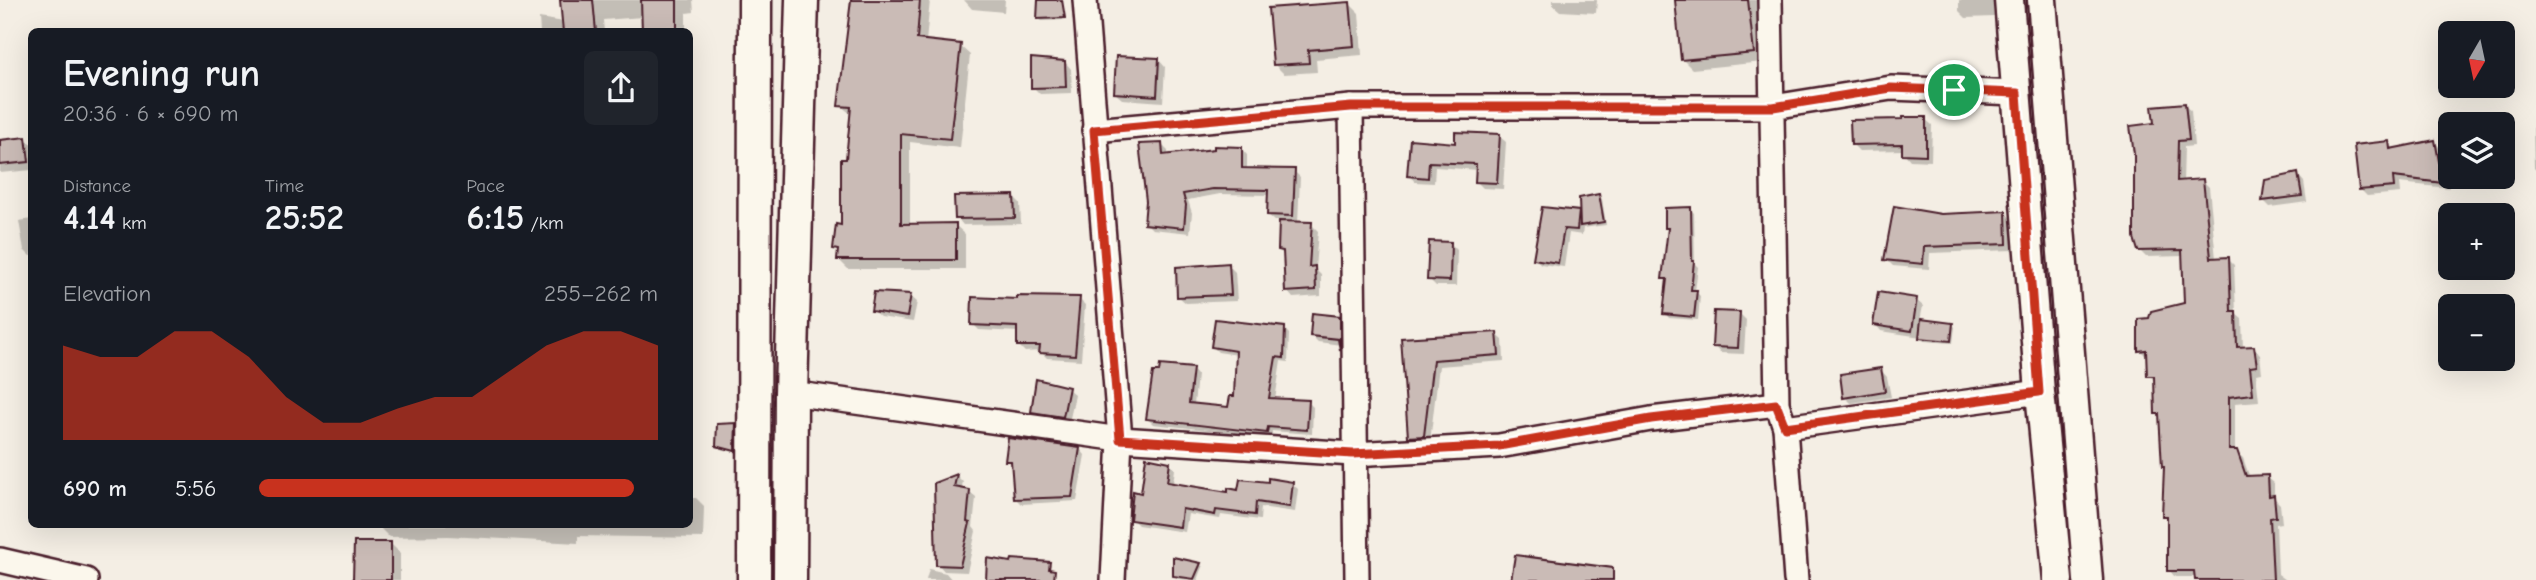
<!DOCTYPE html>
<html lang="en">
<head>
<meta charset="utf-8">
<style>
  body { margin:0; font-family:"Comic Neue",sans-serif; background:#20242c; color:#f1f3f6; height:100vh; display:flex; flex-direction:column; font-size:26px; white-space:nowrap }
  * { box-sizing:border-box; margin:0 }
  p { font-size:23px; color:#9ea1a6 }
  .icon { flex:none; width:38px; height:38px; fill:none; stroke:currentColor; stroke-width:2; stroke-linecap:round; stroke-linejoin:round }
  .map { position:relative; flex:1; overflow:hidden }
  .sheet { position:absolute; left:28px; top:28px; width:665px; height:500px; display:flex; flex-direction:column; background:#171b24; border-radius:10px; box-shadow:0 7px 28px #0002 }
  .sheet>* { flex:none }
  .needle { width:46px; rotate:189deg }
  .controls { position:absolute; left:2438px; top:21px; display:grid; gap:14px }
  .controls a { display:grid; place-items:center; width:77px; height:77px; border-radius:10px; background:#171b24; box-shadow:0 7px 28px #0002; font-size:35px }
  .pin { position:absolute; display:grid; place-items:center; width:60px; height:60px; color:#fff; margin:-30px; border:4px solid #fff; border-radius:50%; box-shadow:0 2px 7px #0007 }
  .round { display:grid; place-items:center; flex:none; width:74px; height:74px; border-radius:10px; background:#20242c }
  .summary { display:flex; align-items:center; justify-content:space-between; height:119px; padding:0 35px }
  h1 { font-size:38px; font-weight:800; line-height:52px }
  .figures { display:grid; grid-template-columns:repeat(3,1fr); gap:10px; height:119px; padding:7px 35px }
  .figures div { display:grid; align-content:center }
  .figures b { font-size:35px; font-weight:800 }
  .figures small { font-size:19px; font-weight:400 }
  .figures p { font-size:19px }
  .chart { height:196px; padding:14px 35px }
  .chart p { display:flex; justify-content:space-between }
  .chart svg { width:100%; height:126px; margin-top:7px; fill:#c8321e; opacity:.7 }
  ul { padding:0 35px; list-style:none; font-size:23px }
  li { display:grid; grid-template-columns:112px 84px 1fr; align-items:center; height:52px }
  li i { height:18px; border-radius:9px; background:#c8321e }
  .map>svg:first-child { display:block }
  .shadow { fill:#0003 }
  .building { fill:#cabbb6; stroke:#4a1f2b; stroke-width:2 }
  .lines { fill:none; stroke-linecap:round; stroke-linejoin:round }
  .minor-casing { stroke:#4a1f2b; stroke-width:28 }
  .tertiary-casing { stroke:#4a1f2b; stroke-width:33 }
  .secondary-casing { stroke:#4a1f2b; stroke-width:37 }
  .minor { stroke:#fbf7ec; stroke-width:23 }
  .tertiary { stroke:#fbf7ec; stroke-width:28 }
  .secondary { stroke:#fbf7ec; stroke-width:32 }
  .route-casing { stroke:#fff; stroke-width:14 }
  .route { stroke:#c8321e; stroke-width:9 }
</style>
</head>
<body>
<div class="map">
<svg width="2536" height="580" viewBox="0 0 2536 580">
  <rect width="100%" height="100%" fill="#f4eee4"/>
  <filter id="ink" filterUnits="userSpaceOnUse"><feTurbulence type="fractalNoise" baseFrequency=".0143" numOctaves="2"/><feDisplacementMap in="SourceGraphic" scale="14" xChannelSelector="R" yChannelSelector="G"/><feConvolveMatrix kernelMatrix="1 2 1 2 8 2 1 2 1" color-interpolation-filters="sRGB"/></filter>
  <g filter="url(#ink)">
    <g class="shadow">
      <path d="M562,0H693L694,12L686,13V32H644L643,17L603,20L604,32H540L539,18L564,22Z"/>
      <path d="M854,0H930L926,42L960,46L970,55L960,148L910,142V225H955L965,234V269H848L839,260L840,254L834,249L843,227L852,115L840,105Z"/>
      <path d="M964,0H1005L1004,12L972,9Z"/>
      <path d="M1553,0H1597L1596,13L1560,11L1553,5Z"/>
      <path d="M1676,0H1756L1763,62L1692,69L1683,60Z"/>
      <path d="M1959,0H1993L1994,17L1966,18L1959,11Z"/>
      <path d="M1061,2L1063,20L1042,21L1039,19Z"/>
      <path d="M1349,3L1359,13L1362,55L1316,59L1317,72L1284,74L1275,65Z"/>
      <path d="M1159,60L1165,67L1163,102L1122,99L1115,93Z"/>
      <path d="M1065,62L1071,69L1072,93L1040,94L1033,87Z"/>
      <path d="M2184,105L2191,111L2194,146L2184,147L2183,183L2203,181L2209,187L2216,259H2228L2234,265L2236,314L2242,319L2243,349L2253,347L2260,354L2262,373L2256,374L2259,401L2235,403V452L2243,458L2250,478L2267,477L2274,483V498L2280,504L2282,523L2276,524L2278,574L2286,580H2197L2196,577H2175L2169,570V520L2164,515L2165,469L2161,417L2157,414L2156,382L2149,375L2146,356L2140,350L2151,320L2186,305L2184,256L2146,257L2139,250L2156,125Z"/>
      <path d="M1925,119L1932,125L1931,161L1910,160L1904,153V150L1859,151L1853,145Z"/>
      <path d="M2533,128H2536V170L2534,168Z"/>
      <path d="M1499,136L1506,142L1503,189L1483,188L1477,182L1478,170L1435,167L1434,183L1415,182L1409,175L1412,141L1456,145Z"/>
      <path d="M26,139L32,145V170L0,173V141Z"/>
      <path d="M2435,142L2441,149L2449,188L2399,183L2400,193L2367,196L2361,190L2389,143L2395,150Z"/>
      <path d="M1162,145L1168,151V156L1241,148L1247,155V170L1294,171L1300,177L1298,223L1311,224L1318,231L1315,269L1321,275V296L1293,298L1287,291L1285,256L1279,250L1281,221H1275L1268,215L1269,195L1220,194L1188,200L1192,213L1190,233L1152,229L1146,223Z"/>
      <path d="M2298,175L2304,182L2307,202L2270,207L2264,201Z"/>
      <path d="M1599,196L1602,199L1606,225L1583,228L1582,235L1569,233L1564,267L1541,264L1535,259L1543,209L1581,213Z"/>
      <path d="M1014,197L1020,203L1021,224L963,225L957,218Z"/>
      <path d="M1690,209L1694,213L1695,264L1698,267L1695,291L1700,296L1698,320L1669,318L1665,313L1668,282L1664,278L1670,230L1667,227Z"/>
      <path d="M2005,213L2012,219L2013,250L1930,253L1929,269L1893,266L1886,259L1941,216Z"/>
      <path d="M32,219V256H30L24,250L19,221Z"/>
      <path d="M1451,244L1457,250L1456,286H1436L1429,279Z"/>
      <path d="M1228,265L1235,272L1237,301L1186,303L1179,297Z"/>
      <path d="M910,296L917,302L913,322L880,317L873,311Z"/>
      <path d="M974,298L1079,299L1085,305L1081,360L1047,358L1040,351L1025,352L1019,346V332L979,330L973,324Z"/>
      <path d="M1916,300L1923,306L1920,321L1952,324L1955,327L1953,343L1924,341L1921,337L1881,331L1875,324Z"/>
      <path d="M1739,313L1746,320L1744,354L1720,353L1714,346Z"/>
      <path d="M1339,318L1346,325V354L1341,345L1318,342L1311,335Z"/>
      <path d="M1284,328L1289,334L1288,362L1281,361L1275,400L1308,402L1313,407L1312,434L1272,431V437L1153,424L1148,419L1192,369L1197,375L1194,405L1229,409L1235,398L1238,355L1218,352L1212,346Z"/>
      <path d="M1496,334L1503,340L1504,361L1439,366L1430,442L1417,443L1410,436L1402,340Z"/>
      <path d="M1881,370L1887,377L1891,397L1851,403L1845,397Z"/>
      <path d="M1068,389L1075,395L1069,423L1039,418L1032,412Z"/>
      <path d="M735,425L738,428V453L721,449L718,446Z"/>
      <path d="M1080,449L1085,455L1077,501L1021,504L1016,499L1013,466L1007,460Z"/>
      <path d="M1169,463L1175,469L1173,484L1229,494L1292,484L1298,489L1295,512L1261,507L1260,520L1221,515L1220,519L1188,514L1185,532L1138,525L1132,519L1142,495Z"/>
      <path d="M957,476L963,482L961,490L969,492L976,498L973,527L976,531L967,572L944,571L938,564L936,484Z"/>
      <path d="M690,498H696L704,506L703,538L578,536V543L448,536L389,537L381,529V525H690Z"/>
      <path d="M391,544L400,553V580H355Z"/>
      <path d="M1175,559L1200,564L1203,567L1198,580L1178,579L1175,576Z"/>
      <path d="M929,569L946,573L952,580H926Z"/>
    </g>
    <g class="building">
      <path d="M560,0H593L596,32H563Z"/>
      <path d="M641,0H677V32H642Z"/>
      <path d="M851,0H920L917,39L961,44L950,139L901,134V224L956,223V260H837L838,250L833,249L836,224L841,225V159H846L851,107L838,106Z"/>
      <path d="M1038,0H1062L1065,18L1037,19Z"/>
      <path d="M1675,0H1748L1754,53L1681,60Z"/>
      <path d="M1350,2L1354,46L1308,50L1309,63L1273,65L1268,8Z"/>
      <path d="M1116,56L1159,58L1157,96L1114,93Z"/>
      <path d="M1031,58L1065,61L1066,87L1031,88Z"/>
      <path d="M2185,103L2189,140L2178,141L2177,181L2203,179L2211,258L2229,257L2231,311H2236L2237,347L2254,346L2257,366L2250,367L2253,394L2229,397V450H2237L2246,476L2268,475L2269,496L2274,495L2276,517L2270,518L2273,580H2195L2194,571H2167V516H2162L2164,467H2162L2159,414H2155L2154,376H2147L2146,350L2138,351V319L2149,318L2151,311L2184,303L2182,250L2138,251L2134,238V154L2130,126L2154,123L2152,106Z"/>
      <path d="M1903,117H1926V155L1902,154V144L1851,145L1850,120L1903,119Z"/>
      <path d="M1455,132L1500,134L1497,183L1475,182L1476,164L1429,162L1428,178L1407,176L1410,139L1455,143Z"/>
      <path d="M26,137L29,162L0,165V140Z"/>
      <path d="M2435,140L2443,183L2393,177L2394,187L2359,190L2354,145L2389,141L2390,149Z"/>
      <path d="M1162,143L1163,155L1214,149V146L1242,147V168L1295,169L1293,216L1267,215L1268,190L1213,189L1183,194L1186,205L1184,228L1144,224L1146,201L1139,144Z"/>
      <path d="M2298,173L2302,196L2262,201L2265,180Z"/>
      <path d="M1599,194L1604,222L1580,226L1579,198Z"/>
      <path d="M1014,195L1015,218L955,219L954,196Z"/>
      <path d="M1894,206L1941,214L2006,211L2007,244L1924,247L1923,264L1884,260Z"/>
      <path d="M1542,207L1579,211L1577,230L1564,229L1558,263L1533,259Z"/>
      <path d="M1691,207L1692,261H1694L1691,290H1697L1694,317L1663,314L1667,279H1662L1668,228H1665V208Z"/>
      <path d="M1279,221L1312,222L1309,267L1315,266L1316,290L1285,292L1283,251L1278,250Z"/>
      <path d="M1429,241L1451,242L1450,281L1427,280Z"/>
      <path d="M1229,263L1231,295L1177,297L1176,267Z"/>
      <path d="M874,292L911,294L907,317L871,311Z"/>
      <path d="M1878,292L1917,298L1912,331L1873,325Z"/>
      <path d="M1017,296L1080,297L1075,355L1039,353L1040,346H1017V327L971,325L972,297L1017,299Z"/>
      <path d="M1714,311L1740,312L1738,348L1712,347Z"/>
      <path d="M1312,313L1340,316V350L1338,339L1310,336Z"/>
      <path d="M1215,319L1285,327L1284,358L1276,357L1269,398L1309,400L1307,430L1268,427L1267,433L1146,419L1153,372H1159L1160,365L1193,368L1189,403L1228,407L1230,396H1234L1236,351L1211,347Z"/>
      <path d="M1921,319L1953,323L1951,341L1919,338Z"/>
      <path d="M1497,332L1499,355L1433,360L1424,436L1408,437L1401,338Z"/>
      <path d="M1881,368L1885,391L1843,398L1840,374Z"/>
      <path d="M1036,379L1069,387L1063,417L1031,412Z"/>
      <path d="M736,423L735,451L716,446L717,424Z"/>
      <path d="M1008,438L1080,448L1072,497L1014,499L1011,461H1005Z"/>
      <path d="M1146,457L1170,462L1167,482L1228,492V488L1238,490L1240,479L1268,482V478L1293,482L1290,507L1256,502L1255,515L1216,510L1215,515L1182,509L1180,527L1130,520L1133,491L1141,493Z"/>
      <path d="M957,474L954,487L970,490L967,522L970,523L960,566L936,565L934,483Z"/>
      <path d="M354,542H391V580H353Z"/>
      <path d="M1515,555L1613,568V580H1511Z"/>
      <path d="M1173,557L1201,563L1194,579L1173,576Z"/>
      <path d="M987,558L1011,562L1012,559L1050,562L1049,569L1055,570L1054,580H986Z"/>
    </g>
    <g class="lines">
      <g class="minor-casing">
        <g id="minor">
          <path d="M1085,0L1120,439L1113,580"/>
          <path d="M1770,0L1777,404L1785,427L1796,580"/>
          <path d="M1351,107L1357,580"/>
          <path d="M1094,130L1351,107H1773L1891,88L2017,93"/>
          <path d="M791,393L1120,439L1353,454L1499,446L1651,419L1777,404"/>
          <path d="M1785,427L2040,392"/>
          <path d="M0,560L86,580"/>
        </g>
      </g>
      <g class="tertiary-casing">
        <g id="tertiary">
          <path d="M2009,0L2040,392L2058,580"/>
          <path d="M2042,0L2088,580"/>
        </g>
      </g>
      <g class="secondary-casing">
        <g id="secondary">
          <path d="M754,580L755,0"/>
          <path d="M790,580L791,393L802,0"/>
        </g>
      </g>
      <use href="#minor" class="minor"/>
      <use href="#tertiary" class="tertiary"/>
      <use href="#secondary" class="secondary"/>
    </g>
  </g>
  <g class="lines" filter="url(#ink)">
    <g class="route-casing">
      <path id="route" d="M1891,88L2017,93L2039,392L1785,427L1776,404L1651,419L1499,446L1353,454L1120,439L1094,130L1351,107H1773Z"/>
    </g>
    <use href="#route" class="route"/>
  </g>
</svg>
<div class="controls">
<a><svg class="needle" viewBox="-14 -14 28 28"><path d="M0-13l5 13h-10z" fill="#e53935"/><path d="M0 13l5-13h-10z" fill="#9ea1a6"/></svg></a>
<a><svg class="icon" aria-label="layers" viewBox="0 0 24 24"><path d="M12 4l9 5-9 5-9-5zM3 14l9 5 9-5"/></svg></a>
<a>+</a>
<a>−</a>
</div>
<div class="pin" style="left:1954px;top:90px;background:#1e9e55"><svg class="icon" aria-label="arrive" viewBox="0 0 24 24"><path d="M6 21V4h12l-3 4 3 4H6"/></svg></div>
<section class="sheet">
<div class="summary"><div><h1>Evening run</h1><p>20:36 · 6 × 690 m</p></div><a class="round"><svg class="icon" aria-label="share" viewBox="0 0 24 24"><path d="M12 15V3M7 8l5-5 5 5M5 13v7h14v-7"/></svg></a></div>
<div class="figures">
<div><p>Distance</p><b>4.14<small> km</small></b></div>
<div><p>Time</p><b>25:52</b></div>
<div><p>Pace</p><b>6:15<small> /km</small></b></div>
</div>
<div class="chart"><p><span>Elevation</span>255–262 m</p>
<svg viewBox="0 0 160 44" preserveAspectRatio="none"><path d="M0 44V11L10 15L20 15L30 6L40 6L50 15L60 29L70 38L80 38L90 33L100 29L110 29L120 20L130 11L140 6L150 6L160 11V44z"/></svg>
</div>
<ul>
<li><b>690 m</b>5:56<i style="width:94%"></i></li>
</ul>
</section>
</div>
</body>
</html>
